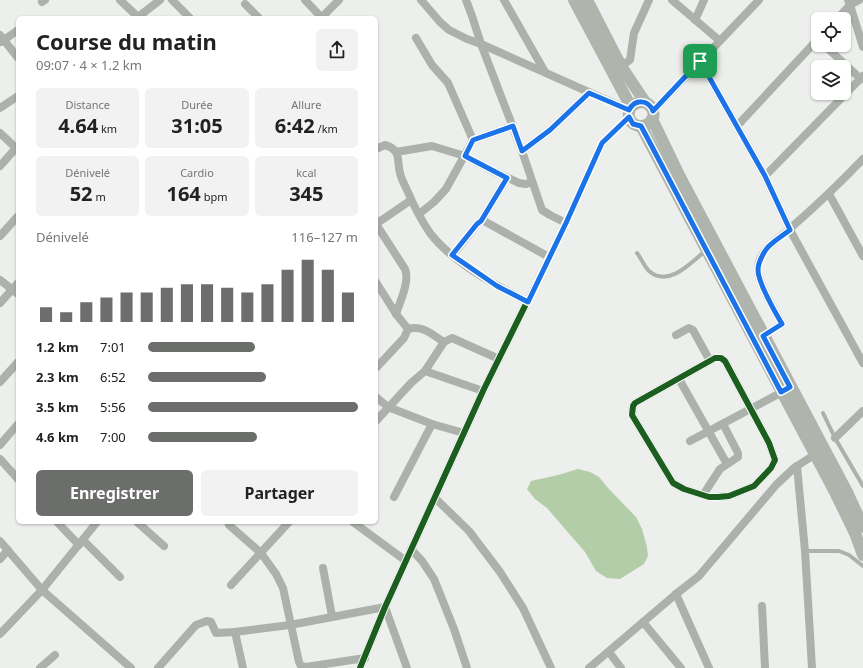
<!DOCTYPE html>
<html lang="fr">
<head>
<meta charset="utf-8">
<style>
  body { margin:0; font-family:"Noto Sans",sans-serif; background:#f2f2f2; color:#222; height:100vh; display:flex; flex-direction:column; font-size:15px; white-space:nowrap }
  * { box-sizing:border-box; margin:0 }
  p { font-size:13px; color:#767676 }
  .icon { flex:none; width:22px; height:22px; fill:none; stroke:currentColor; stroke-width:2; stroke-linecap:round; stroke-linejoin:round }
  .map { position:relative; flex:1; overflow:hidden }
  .sheet { position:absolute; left:16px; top:16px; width:362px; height:508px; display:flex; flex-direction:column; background:#fff; border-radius:6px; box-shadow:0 1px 3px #0004 }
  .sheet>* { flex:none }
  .buttons { position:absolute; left:811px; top:12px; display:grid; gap:8px }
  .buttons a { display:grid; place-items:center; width:40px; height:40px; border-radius:6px; background:#fff; box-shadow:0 1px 3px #0004; font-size:20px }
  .pin { position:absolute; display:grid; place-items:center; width:34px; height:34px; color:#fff; margin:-17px; border-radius:8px; box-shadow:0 2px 6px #0006 }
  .round { display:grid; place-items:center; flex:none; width:42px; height:42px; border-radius:6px; background:#f2f2f2 }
  .headline { display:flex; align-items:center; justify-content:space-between; height:68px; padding:0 20px }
  h1 { font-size:22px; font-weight:700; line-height:30px }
  .figures { display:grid; grid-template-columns:repeat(3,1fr); gap:6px; height:68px; padding:4px 20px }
  .figures div { display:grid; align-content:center; border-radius:6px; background:#f2f2f2; text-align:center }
  .figures b { font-size:20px; font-weight:700 }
  .figures small { font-size:11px; font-weight:400 }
  .figures p { font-size:11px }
  .chart { height:112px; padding:8px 20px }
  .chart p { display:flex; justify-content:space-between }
  .chart svg { width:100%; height:72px; margin-top:4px; stroke:#6c6e6b; stroke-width:6 }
  .button { display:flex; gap:8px; margin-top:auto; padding:8px 20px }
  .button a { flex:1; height:46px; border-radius:6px; background:#6c6e6b; color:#fff; font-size:16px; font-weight:700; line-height:46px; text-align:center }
  .button a+a { background:#f2f2f2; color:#222 }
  ul { padding:0 20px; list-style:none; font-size:13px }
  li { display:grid; grid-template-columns:64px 48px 1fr; align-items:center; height:30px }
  li i { height:10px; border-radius:5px; background:#6c6e6b }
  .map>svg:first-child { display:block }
  .water { fill:#b2cda7 }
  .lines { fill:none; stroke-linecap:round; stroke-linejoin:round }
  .lane { stroke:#acb2ab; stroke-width:4 }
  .street { stroke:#acb2ab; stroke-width:8 }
  .primary { stroke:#afb4ac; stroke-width:12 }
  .cycleway-casing { stroke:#fafdf9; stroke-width:8 }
  .cycleway { stroke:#1b5e20; stroke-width:6 }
  .route-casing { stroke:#fff; stroke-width:8 }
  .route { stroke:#1a73e8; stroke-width:5 }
</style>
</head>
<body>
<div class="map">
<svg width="863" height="668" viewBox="0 0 863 668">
  <rect width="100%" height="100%" fill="#edefec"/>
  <path class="water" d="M578,469L590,472L599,477L608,488L636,517L642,529L647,547L648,556L644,564L620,579L607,578L596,571L585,552L547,508L535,499L527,489L531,481L558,475Z"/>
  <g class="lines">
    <g class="lane">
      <path d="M637,253C641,258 644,266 649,271C668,288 691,263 705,251"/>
      <path d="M823,413L835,438L863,486"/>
      <path d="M805,551H839L849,555L863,566"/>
    </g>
    <g class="street">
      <path d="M120,0L138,17L160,0"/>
      <path d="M172,0L190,18"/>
      <path d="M305,0L322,18"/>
      <path d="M421,0L440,22L449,30L467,39L481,44L629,110"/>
      <path d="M466,0L472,16L481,44L522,151L542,210L550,215L566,223"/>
      <path d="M504,0L545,72"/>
      <path d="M672,0L720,41"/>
      <path d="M848,0L850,5L863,47"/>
      <path d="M42,2L45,0"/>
      <path d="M245,4L259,18"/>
      <path d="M321,18L339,0"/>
      <path d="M837,19L850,5L859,0"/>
      <path d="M695,20L704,0"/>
      <path d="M0,35L18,58"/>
      <path d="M416,38L432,65L448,83L473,140"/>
      <path d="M1,42L18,30"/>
      <path d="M824,45L861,79"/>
      <path d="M700,61L765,176L790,230L863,363"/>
      <path d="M621,66L630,60L634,33L649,0"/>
      <path d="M0,108L18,96"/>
      <path d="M653,111L759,0"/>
      <path d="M737,126L818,39"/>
      <path d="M0,133L18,150"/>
      <path d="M376,149L385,145C389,146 393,148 396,152C399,157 398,166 400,173C401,178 404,184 407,190C413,204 421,220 430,233C453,263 495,285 528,302"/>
      <path d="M522,151L550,130L589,93"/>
      <path d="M396,152L432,146L465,156L493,171L519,183L526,184L532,182"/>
      <path d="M0,166L16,148"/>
      <path d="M765,176L863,76"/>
      <path d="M829,194L863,256"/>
      <path d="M419,214L434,202L446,189L473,140L513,126"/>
      <path d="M481,221L507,178"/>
      <path d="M376,224L405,269C410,282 400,301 396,314"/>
      <path d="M376,224L411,200"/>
      <path d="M0,236L18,216"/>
      <path d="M453,255L477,224L481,221H484L549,257"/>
      <path d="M0,280L18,294"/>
      <path d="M376,282L396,314L408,329L404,338L376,368"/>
      <path d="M0,303L18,283"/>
      <path d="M408,329C423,325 431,334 444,342"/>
      <path d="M676,335L689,328L693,330L710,361"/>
      <path d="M763,336L782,324C776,313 756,280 758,268C758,261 763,252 768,247C776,239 786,233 794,225C818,204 841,182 863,159"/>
      <path d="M715,358H721L725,361L769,443L775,460L771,468L754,486L729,496L718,497H709L684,489L673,483L632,415L633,406L635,403Z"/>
      <path d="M425,371L483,391"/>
      <path d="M679,379L727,464"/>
      <path d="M0,382L18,362"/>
      <path d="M376,397L388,407L432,424L464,433"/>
      <path d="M376,421L411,383L425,371L444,342L452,338L499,359"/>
      <path d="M835,438L863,411"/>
      <path d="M690,441L786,390"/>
      <path d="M0,445L18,424"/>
      <path d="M0,459L18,479"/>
      <path d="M797,466L805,551L812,668"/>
      <path d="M703,495L720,469L738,457V453L723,424"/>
      <path d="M394,497L432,424"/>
      <path d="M435,498L469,531L500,572L523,608L551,668"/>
      <path d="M57,522L79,545"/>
      <path d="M137,522L164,546"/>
      <path d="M353,522L406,561"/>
      <path d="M229,525L261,553L276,574L283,588L299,662L301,666L306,667L365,658"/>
      <path d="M83,540L120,577"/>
      <path d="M0,541L42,590L131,668"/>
      <path d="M411,549L422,561L434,579L454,629L467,668"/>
      <path d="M0,559L8,550"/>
      <path d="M323,568L332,616"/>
      <path d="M231,585L289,522"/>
      <path d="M676,594L709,668"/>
      <path d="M762,606L765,668"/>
      <path d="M643,622L681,668"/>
      <path d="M235,632L243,668"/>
      <path d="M0,634L42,590L97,522"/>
      <path d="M609,652L621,668"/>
      <path d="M40,668L55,655"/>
      <path d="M158,668L196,625L207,621L211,622L216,633L235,632L290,625L385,607L407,668"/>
      <path d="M360,668L385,607L483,391L566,223L602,143L629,117"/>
      <path d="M589,668L676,594L699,576L776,485L794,468L814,455"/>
    </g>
    <g class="primary">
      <path d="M574,0L631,107C627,113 628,122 636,125C639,127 643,126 646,125C663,118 648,91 631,107"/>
      <path d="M587,0L621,66L645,102"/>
      <path d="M652,119L680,177L847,492L863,527"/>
      <path d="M641,126L835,492L855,533L863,555"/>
    </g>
    <g class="cycleway-casing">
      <g id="cycleway">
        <path d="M715,358H721L725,361L769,443L775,460L771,468L754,486L729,496L718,497H709L684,489L673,483L632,415L633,406L635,403Z"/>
        <path d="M360,668L385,607L483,391L566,223L602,143L629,117"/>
      </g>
    </g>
    <use href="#cycleway" class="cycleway"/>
  </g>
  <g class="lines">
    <g class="route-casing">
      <path id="route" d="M700,61L765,176L790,230C783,235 774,241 768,247C763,253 758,263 758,270C758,283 775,312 782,324L763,336L790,387L781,392L649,141L641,126L633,124L629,117L602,143L566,223L528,302L497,286L452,255L477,224L481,221L507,178L465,156L473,140L513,126L522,151L550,130L589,93L629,110C635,99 648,99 653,111Z"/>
    </g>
    <use href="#route" class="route"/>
  </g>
</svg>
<div class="buttons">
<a><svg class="icon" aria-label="locate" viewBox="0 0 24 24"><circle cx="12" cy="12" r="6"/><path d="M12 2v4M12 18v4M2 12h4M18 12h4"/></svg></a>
<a><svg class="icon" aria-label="layers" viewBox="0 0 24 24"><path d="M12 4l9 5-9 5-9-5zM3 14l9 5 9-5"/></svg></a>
</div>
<div class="pin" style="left:700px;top:61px;background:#1e9e55"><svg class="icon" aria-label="arrive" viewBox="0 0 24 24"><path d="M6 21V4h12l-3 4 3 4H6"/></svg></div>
<section class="sheet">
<div class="headline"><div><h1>Course du matin</h1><p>09:07 · 4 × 1.2 km</p></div><a class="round"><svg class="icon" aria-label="share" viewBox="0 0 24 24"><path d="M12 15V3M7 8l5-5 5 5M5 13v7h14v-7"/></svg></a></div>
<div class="figures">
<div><p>Distance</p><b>4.64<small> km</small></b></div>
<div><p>Durée</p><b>31:05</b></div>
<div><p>Allure</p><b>6:42<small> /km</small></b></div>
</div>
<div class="figures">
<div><p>Dénivelé</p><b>52<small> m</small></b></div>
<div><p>Cardio</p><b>164<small> bpm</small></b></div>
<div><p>kcal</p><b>345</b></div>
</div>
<div class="chart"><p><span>Dénivelé</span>116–127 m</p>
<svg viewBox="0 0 160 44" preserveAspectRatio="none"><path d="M5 44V35M15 44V38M25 44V32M35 44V29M45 44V26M55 44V26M65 44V23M75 44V21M85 44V21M95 44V23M105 44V26M115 44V21M125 44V12M135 44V6M145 44V12M155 44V26"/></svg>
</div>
<ul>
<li><b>1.2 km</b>7:01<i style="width:51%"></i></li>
<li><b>2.3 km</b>6:52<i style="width:56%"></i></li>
<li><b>3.5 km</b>5:56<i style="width:100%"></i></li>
<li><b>4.6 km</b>7:00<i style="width:52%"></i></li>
</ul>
<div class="button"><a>Enregistrer</a><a>Partager</a></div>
</section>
</div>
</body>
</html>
